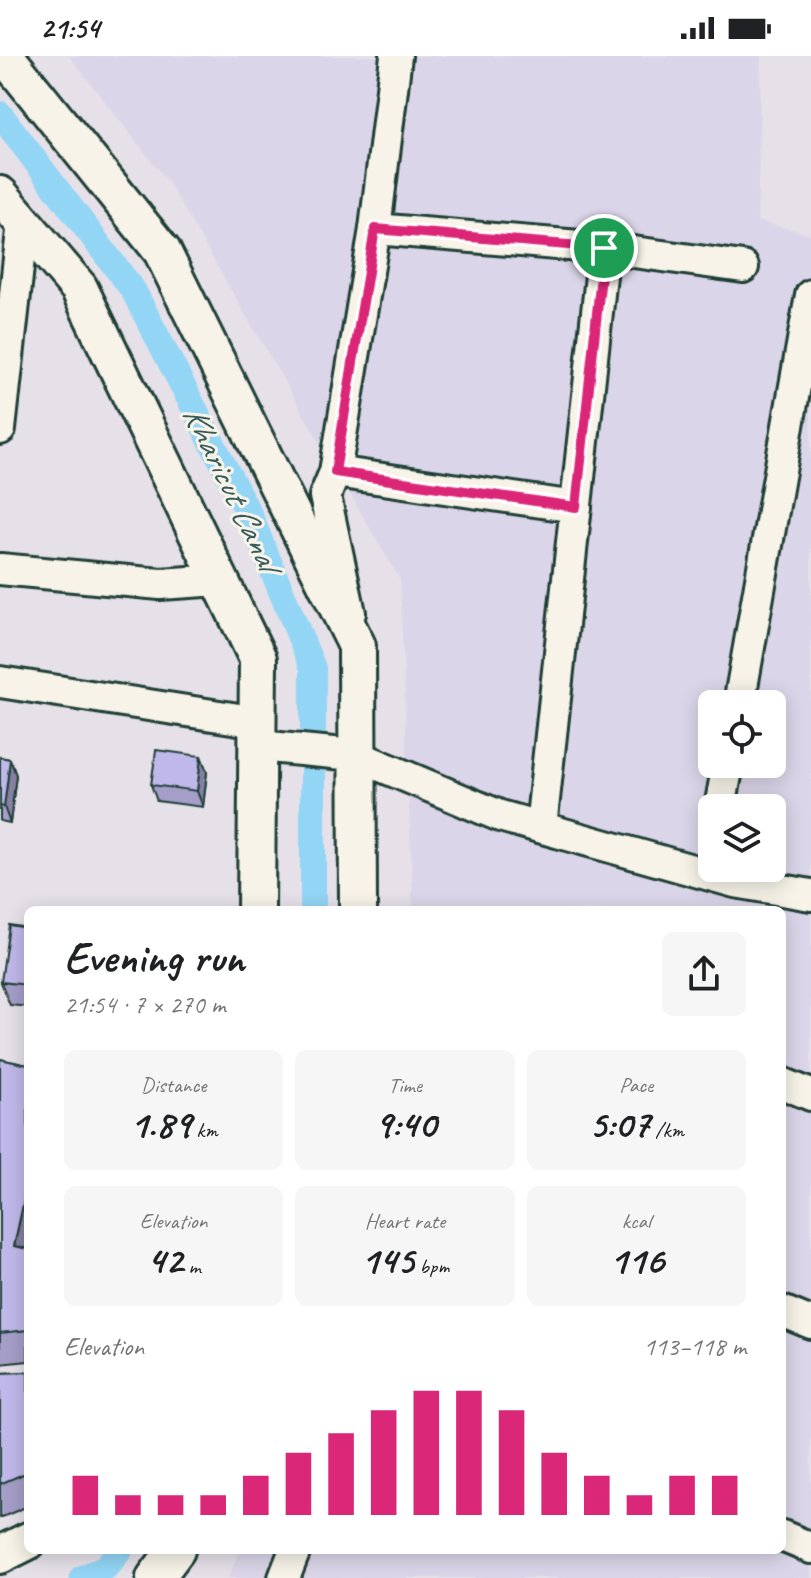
<!DOCTYPE html>
<html lang="en">
<head>
<meta charset="utf-8">
<style>
  body { margin:0; font-family:Caveat,sans-serif; background:#f6f6f6; color:#202124; height:100vh; display:flex; flex-direction:column; font-size:30px; white-space:nowrap }
  * { box-sizing:border-box; margin:0 }
  p { font-size:26px; color:#757577 }
  .icon { flex:none; width:44px; height:44px; fill:none; stroke:currentColor; stroke-width:2; stroke-linecap:round; stroke-linejoin:round }
  .map { position:relative; flex:1; overflow:hidden }
  .sheet { position:absolute; left:24px; top:850px; width:762px; height:648px; display:flex; flex-direction:column; background:#fff; border-radius:12px; box-shadow:0 4px 20px #0003 }
  .sheet>* { flex:none }
  .fabs { position:absolute; left:698px; top:634px; display:grid; gap:16px }
  .fabs a { display:grid; place-items:center; width:88px; height:88px; border-radius:12px; background:#fff; box-shadow:0 4px 20px #0003; font-size:40px }
  .pin { position:absolute; display:grid; place-items:center; width:68px; height:68px; color:#fff; margin:-34px; border:4px solid #fff; border-radius:50%; box-shadow:0 2px 8px #0007 }
  .round { display:grid; place-items:center; flex:none; width:84px; height:84px; border-radius:12px; background:#f6f6f6 }
  .summary { display:flex; align-items:center; justify-content:space-between; height:136px; padding:0 40px }
  h1 { font-size:44px; font-weight:700; line-height:60px }
  .metrics { display:grid; grid-template-columns:repeat(3,1fr); gap:12px; height:136px; padding:8px 40px }
  .metrics div { display:grid; align-content:center; border-radius:12px; background:#f6f6f6; text-align:center }
  .metrics b { font-size:40px; font-weight:700 }
  .metrics small { font-size:22px; font-weight:400 }
  .metrics p { font-size:22px }
  .chart { height:224px; padding:16px 40px }
  .chart p { display:flex; justify-content:space-between }
  .chart svg { width:100%; height:144px; margin-top:8px; stroke:#db2777; stroke-width:6 }
  .status { display:flex; justify-content:space-between; align-items:center; height:56px; padding:0 40px; background:#fff; direction:ltr }
  .status svg { height:22px; fill:currentColor }
  .map>svg:first-child { display:block }
  .built { fill:#dbd5e9; fill-rule:evenodd }
  .lines { fill:none; stroke-linecap:round; stroke-linejoin:round }
  .canal { stroke:#93d5f5; stroke-width:26 }
  .minor-casing { stroke:#1f3d34; stroke-width:36 }
  .tertiary-casing { stroke:#1f3d34; stroke-width:42 }
  .minor { stroke:#f7f3e8; stroke-width:30 }
  .tertiary { stroke:#f7f3e8; stroke-width:36 }
  .wall { fill:#a59ec9; stroke:#1f3d34; stroke-width:2 }
  .shaded-wall { fill:#8681a4; stroke:#1f3d34; stroke-width:2 }
  .building { fill:#c0b8ea; stroke:#1f3d34; stroke-width:2 }
  .route-casing { stroke:#fff; stroke-width:16 }
  .route { stroke:#db2777; stroke-width:10 }
  .labels { text-anchor:middle; stroke-width:6; stroke-linejoin:round; paint-order:stroke }
  .water-label { font-size:34px; font-style:italic; fill:#365b5b; stroke:#f7f3e8 }
</style>
</head>
<body>
<div class="status"><b>21:54</b><svg viewBox="0 0 49 12"><path d="M0 12V9h3v3zM5 12V6h3v6zM10 12V3h3v9zM15 12V0h3v12zM26 1h20v11H26zM47 4h2v5h-2z"/></svg></div>
<div class="map">
<svg width="811" height="1522" viewBox="0 0 811 1522">
  <rect width="100%" height="100%" fill="#e6e1e9"/>
  <filter id="ink" filterUnits="userSpaceOnUse"><feTurbulence type="fractalNoise" baseFrequency=".0125" numOctaves="2"/><feDisplacementMap in="SourceGraphic" scale="16" xChannelSelector="R" yChannelSelector="G"/><feConvolveMatrix kernelMatrix="1 2 1 2 8 2 1 2 1" color-interpolation-filters="sRGB"/></filter>
  <g filter="url(#ink)">
    <path class="built" d="M69,0H761L757,165L811,178V1522H228L240,1494H782V854H413L400,524L168,126ZM712,648H772V708H712ZM712,752H772V812H712Z"/>
    <g class="lines">
      <g class="canal">
        <path d="M0,58L133,234L250,460L313,612V854"/>
        <path d="M82,1522L106,1511L120,1494"/>
      </g>
      <g class="minor-casing">
        <g id="minor">
          <path d="M375,173L604,192L743,211"/>
          <path d="M0,373L23,166"/>
          <path d="M335,416L576,451"/>
          <path d="M0,513L160,528L220,524"/>
          <path d="M350,557L325,440L335,416L375,173L396,0"/>
          <path d="M0,626L258,666"/>
          <path d="M739,648L811,239"/>
          <path d="M258,690L355,699L500,760L735,826L811,839"/>
          <path d="M720,752L728,708"/>
          <path d="M541,771L604,192"/>
          <path d="M782,1027L811,1039"/>
          <path d="M782,1255L811,1267"/>
          <path d="M782,1480L811,1492"/>
          <path d="M284,1522L295,1494"/>
        </g>
      </g>
      <g class="tertiary-casing">
        <g id="tertiary">
          <path d="M5,0L162,195L357,590L358,854"/>
          <path d="M0,139L79,232L258,603L256,854"/>
          <path d="M0,1499L28,1485"/>
          <path d="M155,1522L176,1494"/>
        </g>
      </g>
      <use href="#minor" class="minor"/>
      <use href="#tertiary" class="tertiary"/>
    </g>
    <g class="wall">
      <path d="M201,700L207,716L203,751L157,745L151,729Z"/>
      <path d="M0,701L10,703L16,719L10,767L0,765Z"/>
      <path d="M28,872V951L10,949L1,926Z"/>
      <path d="M0,1003L28,1009V1305L0,1308Z"/>
      <path d="M28,1316V1450L0,1462V1317Z"/>
    </g>
    <g class="shaded-wall">
      <path d="M201,700L207,716L203,751L197,735Z"/>
      <path d="M10,703L16,719L10,767L4,751Z"/>
      <path d="M27,1130L28,1133V1205L14,1190Z"/>
    </g>
    <g class="building">
      <path d="M156,694L201,700L197,735L151,729Z"/>
      <path d="M0,701L10,703L4,751L0,750Z"/>
      <path d="M9,869L28,872V929L1,926Z"/>
      <path d="M0,1003L28,1009V1130H27L14,1190L28,1193V1274L0,1277Z"/>
      <path d="M28,1316V1416L0,1428V1317Z"/>
    </g>
  </g>
  <g class="lines" filter="url(#ink)">
    <g class="route-casing">
      <path id="route" d="M375,173L604,192L576,451L335,416Z"/>
    </g>
    <use href="#route" class="route"/>
  </g>
  <g class="labels">
    <g class="water-label">
      <text transform="translate(232 431) rotate(64)" y="12">Kharicut Canal</text>
    </g>
  </g>
</svg>
<div class="fabs">
<a><svg class="icon" aria-label="locate" viewBox="0 0 24 24"><circle cx="12" cy="12" r="6"/><path d="M12 2v4M12 18v4M2 12h4M18 12h4"/></svg></a>
<a><svg class="icon" aria-label="layers" viewBox="0 0 24 24"><path d="M12 4l9 5-9 5-9-5zM3 14l9 5 9-5"/></svg></a>
</div>
<div class="pin" style="left:604px;top:192px;background:#1e9e55"><svg class="icon" aria-label="arrive" viewBox="0 0 24 24"><path d="M6 21V4h12l-3 4 3 4H6"/></svg></div>
<section class="sheet">
<div class="summary"><div><h1>Evening run</h1><p>21:54 · 7 × 270 m</p></div><a class="round"><svg class="icon" aria-label="share" viewBox="0 0 24 24"><path d="M12 15V3M7 8l5-5 5 5M5 13v7h14v-7"/></svg></a></div>
<div class="metrics">
<div><p>Distance</p><b>1.89<small> km</small></b></div>
<div><p>Time</p><b>9:40</b></div>
<div><p>Pace</p><b>5:07<small> /km</small></b></div>
</div>
<div class="metrics">
<div><p>Elevation</p><b>42<small> m</small></b></div>
<div><p>Heart rate</p><b>145<small> bpm</small></b></div>
<div><p>kcal</p><b>116</b></div>
</div>
<div class="chart"><p><span>Elevation</span>113–118 m</p>
<svg viewBox="0 0 160 44" preserveAspectRatio="none"><path d="M5 44V32M15 44V38M25 44V38M35 44V38M45 44V32M55 44V25M65 44V19M75 44V12M85 44V6M95 44V6M105 44V12M115 44V25M125 44V32M135 44V38M145 44V32M155 44V32"/></svg>
</div>
</section>
</div>
</body>
</html>
